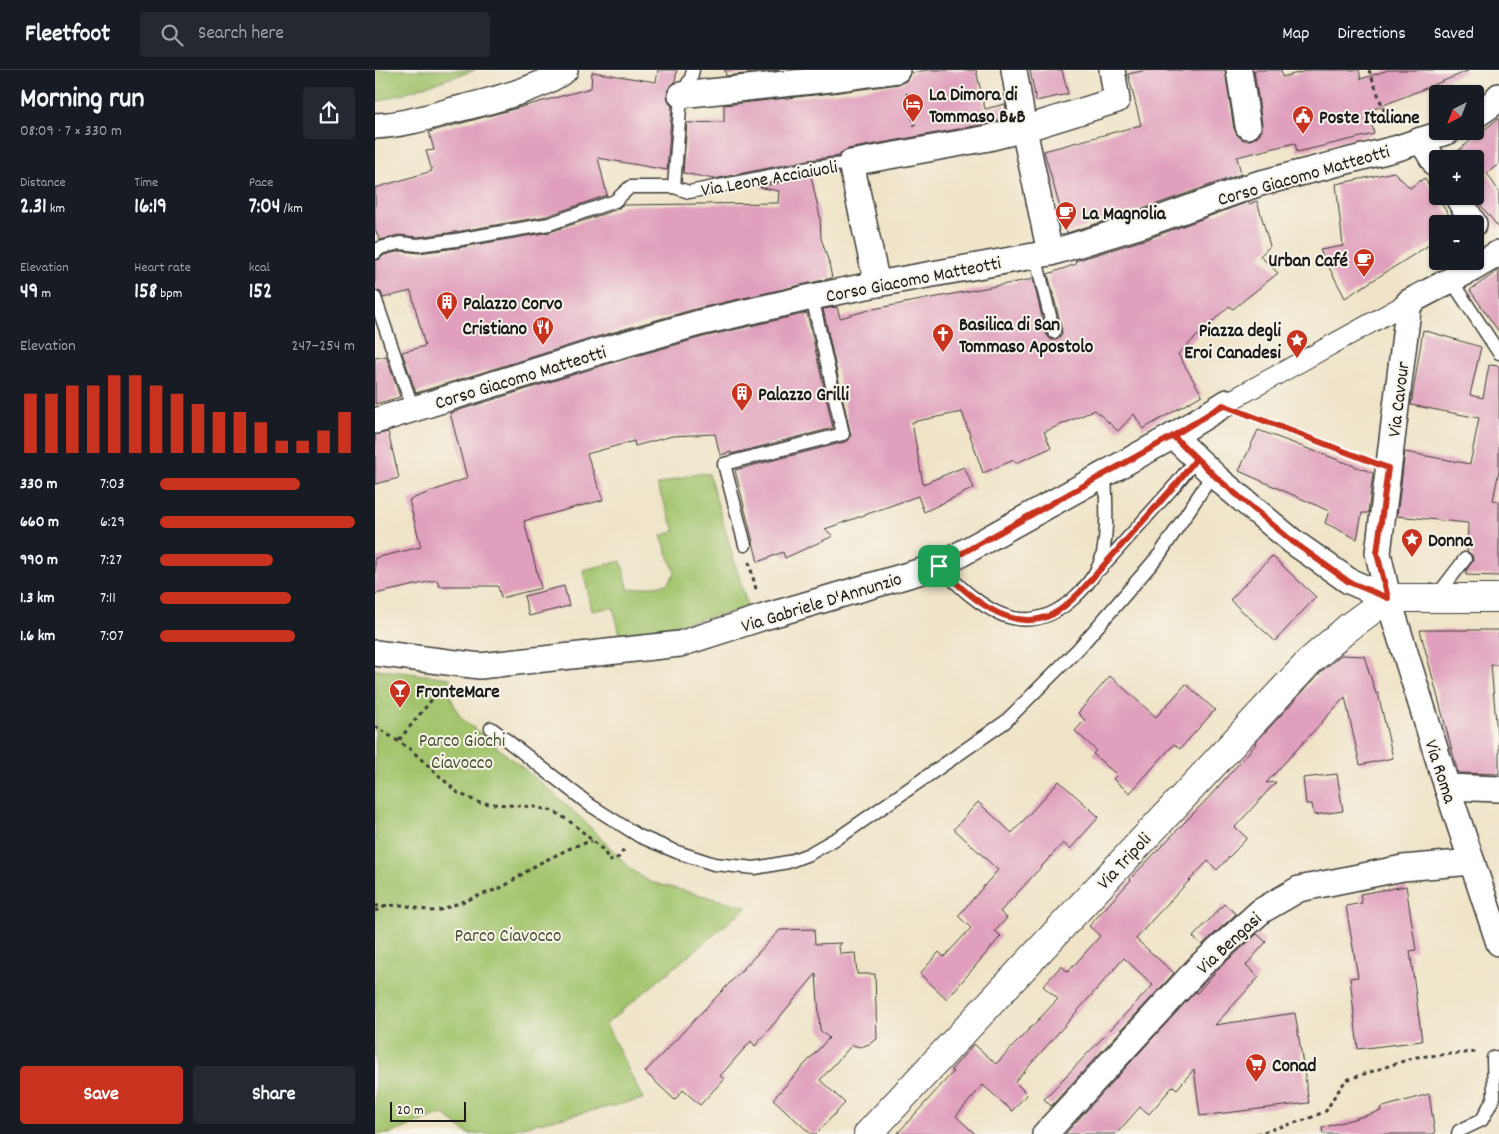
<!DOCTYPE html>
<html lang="en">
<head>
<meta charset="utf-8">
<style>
  body { margin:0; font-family:Dekko,sans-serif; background:#242831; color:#f1f3f6; height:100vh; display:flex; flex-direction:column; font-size:19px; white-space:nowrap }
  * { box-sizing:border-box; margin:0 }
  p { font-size:16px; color:#9ea1a6 }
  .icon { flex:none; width:28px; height:28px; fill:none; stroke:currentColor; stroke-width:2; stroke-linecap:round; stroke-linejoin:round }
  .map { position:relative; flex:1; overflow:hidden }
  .side { display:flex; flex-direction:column; background:#171b24; width:375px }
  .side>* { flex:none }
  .needle { width:32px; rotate:222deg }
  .tools { position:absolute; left:1054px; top:15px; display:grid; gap:10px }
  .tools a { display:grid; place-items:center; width:55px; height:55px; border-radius:5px; background:#171b24; box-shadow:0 1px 4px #0004; font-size:25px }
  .scale { position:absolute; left:15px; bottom:12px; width:76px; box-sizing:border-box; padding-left:5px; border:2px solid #1c1c1c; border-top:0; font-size:14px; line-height:18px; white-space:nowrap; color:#1c1c1c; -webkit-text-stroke:4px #f7f3e8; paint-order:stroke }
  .pin { position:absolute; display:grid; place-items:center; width:42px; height:42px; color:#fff; margin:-21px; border-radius:10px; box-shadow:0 2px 8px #0006 }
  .round { display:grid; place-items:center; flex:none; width:52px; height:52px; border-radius:5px; background:#242831 }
  .summary { display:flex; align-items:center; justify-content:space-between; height:85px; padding:0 20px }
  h1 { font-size:28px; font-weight:800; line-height:38px }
  .stats { display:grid; grid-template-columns:repeat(3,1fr); gap:8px; height:85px; padding:5px 20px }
  .stats div { display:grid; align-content:center }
  .stats b { font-size:21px; font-weight:800 }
  .stats small { font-size:14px; font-weight:400 }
  .stats p { font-size:14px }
  .chart { height:140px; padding:10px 20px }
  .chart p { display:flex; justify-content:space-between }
  .chart svg { width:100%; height:90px; margin-top:5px; stroke:#c8321e; stroke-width:6 }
  .cta { display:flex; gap:10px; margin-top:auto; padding:10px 20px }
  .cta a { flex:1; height:58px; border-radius:5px; background:#c8321e; color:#fff; font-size:20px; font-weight:800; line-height:58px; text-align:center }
  .cta a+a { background:#242831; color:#f1f3f6 }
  ul { padding:0 20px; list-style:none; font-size:16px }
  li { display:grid; grid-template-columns:80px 60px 1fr; align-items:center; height:38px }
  li i { height:12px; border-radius:6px; background:#c8321e }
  header { display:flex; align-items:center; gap:30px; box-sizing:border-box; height:70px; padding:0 25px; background:#171b24; border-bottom:1px solid #363941 }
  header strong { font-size:24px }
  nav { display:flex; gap:28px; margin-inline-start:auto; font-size:18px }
  .search { width:350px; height:45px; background:#242831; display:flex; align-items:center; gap:12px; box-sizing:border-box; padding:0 18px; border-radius:5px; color:#9ea1a6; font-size:19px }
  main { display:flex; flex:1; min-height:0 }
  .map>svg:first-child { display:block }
  .green { fill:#a3c46d; stroke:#607044 }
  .building { fill:#e0a0bd }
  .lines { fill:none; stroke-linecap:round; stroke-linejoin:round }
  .service-casing { stroke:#3c3a36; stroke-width:15 }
  .pedestrian-casing { stroke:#3c3a36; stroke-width:21 }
  .minor-casing { stroke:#3c3a36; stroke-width:28 }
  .tertiary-casing { stroke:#3c3a36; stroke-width:30 }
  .path { stroke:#3c3a36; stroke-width:3; stroke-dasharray:4 4; stroke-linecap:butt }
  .service { stroke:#fff; stroke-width:12 }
  .pedestrian { stroke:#fff; stroke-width:19 }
  .minor { stroke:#fff; stroke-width:25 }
  .tertiary { stroke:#fff; stroke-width:28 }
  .route-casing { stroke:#fff; stroke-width:10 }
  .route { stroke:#c8321e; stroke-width:6 }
  .labels { text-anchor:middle; stroke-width:4; stroke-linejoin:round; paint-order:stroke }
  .poi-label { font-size:19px; font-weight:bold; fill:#1c1c1c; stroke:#f7f3e8; text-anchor:start }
  .street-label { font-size:19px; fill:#1c1c1c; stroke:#f7f3e8 }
  .park-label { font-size:19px; fill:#4b5738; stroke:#f7f3e8 }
</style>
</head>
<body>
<header>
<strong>Fleetfoot</strong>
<div class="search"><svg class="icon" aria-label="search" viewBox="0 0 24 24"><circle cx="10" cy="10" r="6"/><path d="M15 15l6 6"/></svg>Search here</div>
<nav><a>Map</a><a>Directions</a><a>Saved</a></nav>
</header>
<main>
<section class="side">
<div class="summary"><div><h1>Morning run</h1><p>08:09 · 7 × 330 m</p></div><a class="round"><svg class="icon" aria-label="share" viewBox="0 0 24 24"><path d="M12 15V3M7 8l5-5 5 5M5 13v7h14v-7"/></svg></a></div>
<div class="stats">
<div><p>Distance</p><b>2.31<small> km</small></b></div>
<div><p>Time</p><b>16:19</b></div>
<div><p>Pace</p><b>7:04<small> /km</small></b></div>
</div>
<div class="stats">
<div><p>Elevation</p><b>49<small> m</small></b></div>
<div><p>Heart rate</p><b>158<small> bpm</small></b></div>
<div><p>kcal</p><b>152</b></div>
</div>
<div class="chart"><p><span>Elevation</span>247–254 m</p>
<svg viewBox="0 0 160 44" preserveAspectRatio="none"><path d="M5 44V15M15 44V15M25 44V11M35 44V11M45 44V6M55 44V6M65 44V11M75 44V15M85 44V20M95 44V24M105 44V24M115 44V29M125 44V38M135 44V38M145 44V33M155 44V24"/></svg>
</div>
<ul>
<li><b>330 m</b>7:03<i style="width:72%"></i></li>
<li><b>660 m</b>6:29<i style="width:100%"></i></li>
<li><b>990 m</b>7:27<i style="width:58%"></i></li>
<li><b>1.3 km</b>7:11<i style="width:67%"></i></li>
<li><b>1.6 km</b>7:07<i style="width:69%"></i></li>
</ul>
<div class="cta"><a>Save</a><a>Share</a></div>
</section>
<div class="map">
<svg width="1124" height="1064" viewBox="0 0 1124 1064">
  <rect width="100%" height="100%" fill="#f7f3e8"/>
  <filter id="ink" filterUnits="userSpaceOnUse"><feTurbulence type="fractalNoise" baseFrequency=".02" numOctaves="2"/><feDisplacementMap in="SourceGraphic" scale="10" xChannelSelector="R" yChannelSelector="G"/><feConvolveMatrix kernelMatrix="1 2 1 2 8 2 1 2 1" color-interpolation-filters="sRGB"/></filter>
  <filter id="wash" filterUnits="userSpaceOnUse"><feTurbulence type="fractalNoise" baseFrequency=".0096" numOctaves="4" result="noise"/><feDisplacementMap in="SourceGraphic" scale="20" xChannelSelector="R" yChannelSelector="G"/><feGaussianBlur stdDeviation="1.12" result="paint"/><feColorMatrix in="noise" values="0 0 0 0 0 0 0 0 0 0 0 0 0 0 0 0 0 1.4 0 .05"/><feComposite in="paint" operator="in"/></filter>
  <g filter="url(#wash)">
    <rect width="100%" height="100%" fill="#efe4c8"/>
    <g class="green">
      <path d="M0,0H100L5,31L0,32Z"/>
      <path d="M321,403L334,404L373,538L293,557L245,564L238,537L217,541L208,500L246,491L254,520L292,514L300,503L286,466L300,461L282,415Z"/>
      <path d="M0,599L75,608L74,624L85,647L171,717L209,751L257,800L275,812L372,837L231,954L268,1029L155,1055L122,1064H93L68,1044L14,1064H0Z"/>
    </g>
    <g id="blocks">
      <g class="building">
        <path d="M283,0H302L300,12L293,19L292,26L294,33L297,36L292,100L223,88L232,125L172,146L80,162L43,167L23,165L5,170L0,160V118L57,101L51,81L59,80L54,62L216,18L217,2L281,12Z"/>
        <path d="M350,0H405L351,6Z"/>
        <path d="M553,0H601L610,39L630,34L633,48L611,54L473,79L467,82L464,86L433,90L339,109L308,103L312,53L349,52V35L458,23L524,14L531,11L536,3Z"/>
        <path d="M655,0H687L693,24L661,31Z"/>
        <path d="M772,0H850L859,59L862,65L868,70H875L882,67L887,61V54L879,0H906L907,7L935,0H984L986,9L1013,0H1092L1093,1L994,41L999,64L922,82L920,73L862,87L866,104L765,140L692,163L669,81L766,55L753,4Z"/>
        <path d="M1124,48V94L1112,103L1124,122V158L1100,128V89L1074,88Z"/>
        <path d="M1019,102L1035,118L1049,108L1080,154H1062V170L970,228L945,180L968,176L961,114Z"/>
        <path d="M436,106L445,147L446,168L454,193L457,208L320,239L218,268L41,323L27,282L50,276L36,221L8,228L6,222L0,220V191L5,189L9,185L26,181L44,183L82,178L175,162L243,139L247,135L403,133L404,121L383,117Z"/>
        <path d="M882,131L895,176L885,186L903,203L858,239L854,236L803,284L827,325L768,359L759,344L743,361L720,340L669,362L676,378L641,393L639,390L608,403L587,342L537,352L548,414L589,397L599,418L549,442L543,426L450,459L458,466L410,488L408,482L383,492L360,400L470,372L474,370L476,366L448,239L462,237L465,248L498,239L658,209L671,264L676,270H681L687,265V260L673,204L701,194L700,191L775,168L873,132L874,134Z"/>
        <path d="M1124,200V262L1095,220Z"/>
        <path d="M432,243L458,358L356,384V382L345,385L340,364L297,366L260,376L259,371L212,384L228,430L149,451L166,518L126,528L123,516H64L62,510L0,524V488L46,477L34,430L92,408L75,343L226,296L328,267Z"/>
        <path d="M1048,260L1106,277L1095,325L1108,328L1114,295L1124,296V401L1118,430L1124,431V506L1091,505V501L1098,490L1097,485L1092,481L1093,453L1022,446L1030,382L1095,394L1104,348L1036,335Z"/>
        <path d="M11,286L25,327L0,334V288Z"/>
        <path d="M883,360L998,403L993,443H987L982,469L950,453L954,441L864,401Z"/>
        <path d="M13,362L24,408L0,414V365Z"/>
        <path d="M897,486L941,527L900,571L855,530Z"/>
        <path d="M189,516L194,536L154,546L149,526Z"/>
        <path d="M1045,560H1124V595H1116L1122,664H1124V704L1083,703Z"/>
        <path d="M966,585L989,586L1001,624L1003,623L1018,688L985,695L970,627L891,713L901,712L860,757L872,768L842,800L833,791L778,849L761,869L799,903L676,1036L669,1029L778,915L749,888L640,1012L652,1024L637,1041L608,1015L581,1046L600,1064H522L578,1002L576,1000L599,974L621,994L683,929L668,916L686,896L693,902L725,866L714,856L756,810L755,809L835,726L881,674L880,673L947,601Z"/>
        <path d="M735,606L781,647L811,614L840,640L805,679L799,674L755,723L738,709L742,705L718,684L721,680L700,661L710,650L703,643Z"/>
        <path d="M962,704L968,741L939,745L937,734H931L928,708Z"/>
        <path d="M684,711L724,747L695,779L688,773L625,842L632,848L620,861L626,866L572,929L545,904L564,882L569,887L596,858L583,846L623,800L579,759L603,732L637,763Z"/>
        <path d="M1031,816L1041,880L1035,881L1047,971L983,979L975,908L983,907L971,836L987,833L985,824Z"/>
        <path d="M849,834L861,844L827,875L818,867Z"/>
        <path d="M439,859L440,874L467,873L464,876L465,884L480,883L482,904H500L502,969L494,974L486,977L477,975L445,1010L470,1033L441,1064H436L398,1029L454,968L445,960L441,904L380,976L376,971L345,1006L349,1009L325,1035L308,1020L300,1030L270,1002L405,860Z"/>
        <path d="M882,864L891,872L871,895L884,907L840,955L920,943L934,1033L825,1046L819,999L802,1019L798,1016L774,1044L765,1037L741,1064H690L820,922L822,923L844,898Z"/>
        <path d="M1054,1024L1060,1064H948L947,1058L1006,1041L1005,1038Z"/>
      </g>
    </g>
  </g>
  <g filter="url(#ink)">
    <use href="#blocks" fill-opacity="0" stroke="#3c3a36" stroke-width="1"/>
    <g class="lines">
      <g class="service-casing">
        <g id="service">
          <path d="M299,117L306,25L316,8L318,0"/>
          <path d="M0,183L5,178L25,173L43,175L81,170L174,154L240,131L255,117H299L314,122L435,98L476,93"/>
          <path d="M660,185L679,262"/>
          <path d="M1076,210L1124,283"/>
          <path d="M0,228L38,339"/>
          <path d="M370,475L349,394L468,364L437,227"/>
          <path d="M564,496C604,537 648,575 700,527C712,516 724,500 728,483C733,457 731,429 730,403"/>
          <path d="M725,499L802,413L821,389"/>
          <path d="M1061,527L1090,489"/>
          <path d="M116,658L215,735L264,766L302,782L339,794L380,798L413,792L434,784L469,764L630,652L704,578L767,505L785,484L838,404"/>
          <path d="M1083,1064L1084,1061L1107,1050L1119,1027L1118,988L1124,987"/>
        </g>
      </g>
      <g class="pedestrian-casing">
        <path id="pedestrian" d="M853,332L1034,232"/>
      </g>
      <g class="minor-casing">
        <g id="minor">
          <path d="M639,0L649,59L675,183"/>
          <path d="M864,0L873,56"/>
          <path d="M306,25L456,9L522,0"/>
          <path d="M1100,46L1116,35L1124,26"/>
          <path d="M0,56C26,55 50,48 75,41C107,33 164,20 190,0"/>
          <path d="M1046,70L1062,96"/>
          <path d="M1082,126L1099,154"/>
          <path d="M1124,183L1097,199L1034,232L1003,483L1013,528L1072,717L1124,873"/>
          <path d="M502,214L476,93L614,68L649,59L742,30L737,0"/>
          <path d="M0,351L222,282L324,253L437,227L502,214L675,183L770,154L882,114L1023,78L1074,61"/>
          <path d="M798,366L843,409L917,471L974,511L1013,528"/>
          <path d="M0,583L105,596L305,574L389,547L564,496L798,366L853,332"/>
          <path d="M1072,717L1124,719"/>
          <path d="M670,1064L826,895L886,841L924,819L1028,798L1097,792"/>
        </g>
      </g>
      <g class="tertiary-casing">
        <path id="tertiary" d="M493,1064L936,590L974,557L1013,528H1124"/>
      </g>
      <g class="path">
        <path d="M994,0L1014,54"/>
        <path d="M532,23L540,56"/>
        <path d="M874,345L990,389"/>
        <path d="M374,492L382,523"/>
        <path d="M0,656L35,679L83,723L105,733L160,737L179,741L201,756L228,780L235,791L244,787L250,778"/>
        <path d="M24,670L67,617"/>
        <path d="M0,836L28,835L56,841L65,840L128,817L161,795L200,776L217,771"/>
        <path d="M0,841L9,837"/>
        <path d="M881,1064L933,1049L951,1041L959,1027L971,1010L1041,987L1101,982"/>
      </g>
      <use href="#service" class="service"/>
      <use href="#pedestrian" class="pedestrian"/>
      <use href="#minor" class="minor"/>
      <use href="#tertiary" class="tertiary"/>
    </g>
  </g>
  <g class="lines" filter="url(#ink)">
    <g class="route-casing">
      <path id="route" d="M564,496L798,366L843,409L917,471L974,512L1013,528L1002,483L1013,398L848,335L798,366L821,389L802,413L705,522C697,530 688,539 678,544C635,566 591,524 564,496"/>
    </g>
    <use href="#route" class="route"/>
  </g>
  <defs>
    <g id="hotel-pin" transform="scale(1.125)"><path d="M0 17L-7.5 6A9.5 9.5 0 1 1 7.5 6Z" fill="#c8321e" stroke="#f7f3e8"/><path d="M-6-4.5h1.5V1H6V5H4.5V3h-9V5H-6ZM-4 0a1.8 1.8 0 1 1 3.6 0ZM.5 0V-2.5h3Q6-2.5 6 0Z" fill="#fff"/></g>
    <g id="civic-pin" transform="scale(1.125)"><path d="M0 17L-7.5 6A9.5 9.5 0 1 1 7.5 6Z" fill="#c8321e" stroke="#f7f3e8"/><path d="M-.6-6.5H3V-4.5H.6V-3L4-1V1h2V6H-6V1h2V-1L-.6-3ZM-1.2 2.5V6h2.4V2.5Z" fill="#fff"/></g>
    <g id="cafe-pin" transform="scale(1.125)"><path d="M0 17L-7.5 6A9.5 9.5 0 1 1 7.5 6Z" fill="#c8321e" stroke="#f7f3e8"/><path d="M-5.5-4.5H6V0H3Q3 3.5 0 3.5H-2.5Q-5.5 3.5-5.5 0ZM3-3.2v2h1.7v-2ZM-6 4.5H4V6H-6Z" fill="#fff"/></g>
    <g id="building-pin" transform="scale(1.125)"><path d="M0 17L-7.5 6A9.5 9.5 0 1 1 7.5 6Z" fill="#c8321e" stroke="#f7f3e8"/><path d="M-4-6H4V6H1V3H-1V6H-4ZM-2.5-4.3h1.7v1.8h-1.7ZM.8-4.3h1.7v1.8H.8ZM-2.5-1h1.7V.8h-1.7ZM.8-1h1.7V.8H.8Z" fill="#fff"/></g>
    <g id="restaurant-pin" transform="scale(1.125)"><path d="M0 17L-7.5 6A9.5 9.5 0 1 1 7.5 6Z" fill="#c8321e" stroke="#f7f3e8"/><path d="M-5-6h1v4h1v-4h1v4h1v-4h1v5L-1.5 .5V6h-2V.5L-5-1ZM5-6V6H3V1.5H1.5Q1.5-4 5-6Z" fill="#fff"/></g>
    <g id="church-pin" transform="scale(1.125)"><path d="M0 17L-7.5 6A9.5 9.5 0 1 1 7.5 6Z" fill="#c8321e" stroke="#f7f3e8"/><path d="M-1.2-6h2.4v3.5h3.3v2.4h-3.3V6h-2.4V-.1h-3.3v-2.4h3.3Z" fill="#fff"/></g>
    <g id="sight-pin" transform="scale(1.125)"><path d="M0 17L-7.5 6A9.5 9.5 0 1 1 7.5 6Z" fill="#c8321e" stroke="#f7f3e8"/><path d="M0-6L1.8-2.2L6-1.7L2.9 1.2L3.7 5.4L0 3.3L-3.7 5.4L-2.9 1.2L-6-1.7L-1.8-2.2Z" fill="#fff"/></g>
    <g id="bar-pin" transform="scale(1.125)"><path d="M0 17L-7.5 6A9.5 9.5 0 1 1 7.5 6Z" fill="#c8321e" stroke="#f7f3e8"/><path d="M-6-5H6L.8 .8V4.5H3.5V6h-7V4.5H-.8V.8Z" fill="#fff"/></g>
    <g id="supermarket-pin" transform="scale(1.125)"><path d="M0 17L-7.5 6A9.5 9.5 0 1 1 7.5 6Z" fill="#c8321e" stroke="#f7f3e8"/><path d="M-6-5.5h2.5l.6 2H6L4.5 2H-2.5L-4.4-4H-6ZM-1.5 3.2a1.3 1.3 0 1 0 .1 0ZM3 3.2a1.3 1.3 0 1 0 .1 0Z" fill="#fff"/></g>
  </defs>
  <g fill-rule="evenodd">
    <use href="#hotel-pin" x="538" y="34"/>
    <use href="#civic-pin" x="928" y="46"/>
    <use href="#cafe-pin" x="691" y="142"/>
    <use href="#cafe-pin" x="989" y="189"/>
    <use href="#building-pin" x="72" y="232"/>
    <use href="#restaurant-pin" x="168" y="257"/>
    <use href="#church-pin" x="568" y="264"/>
    <use href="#sight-pin" x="922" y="270"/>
    <use href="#building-pin" x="367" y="323"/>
    <use href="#sight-pin" x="1037" y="469"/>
    <use href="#bar-pin" x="25" y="620"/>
    <use href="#supermarket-pin" x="881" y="994"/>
  </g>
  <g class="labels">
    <g class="poi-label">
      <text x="554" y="30">La Dimora di<tspan x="554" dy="22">Tommaso B&amp;B</tspan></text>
      <text x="944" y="53">Poste Italiane</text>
      <text x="707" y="149">La Magnolia</text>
      <text x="973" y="196" text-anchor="end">Urban Café</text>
      <text x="88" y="239">Palazzo Corvo</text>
      <text x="584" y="260">Basilica di San<tspan x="584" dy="22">Tommaso Apostolo</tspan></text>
      <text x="152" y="264" text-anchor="end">Cristiano</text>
      <text x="906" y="266" text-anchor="end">Piazza degli<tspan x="906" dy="22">Eroi Canadesi</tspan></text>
      <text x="383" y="330">Palazzo Grilli</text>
      <text x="1053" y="476">Donna</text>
      <text x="41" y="627">FronteMare</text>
      <text x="897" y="1001">Conad</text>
    </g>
    <g class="street-label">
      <text transform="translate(928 104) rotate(-16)" y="7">Corso Giacomo Matteotti</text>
      <text transform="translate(394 107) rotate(-10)" y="7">Via Leone Acciaiuoli</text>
      <text transform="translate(538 208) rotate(-11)" y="7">Corso Giacomo Matteotti</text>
      <text transform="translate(145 306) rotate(-17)" y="7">Corso Giacomo Matteotti</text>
      <text transform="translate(1022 329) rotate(-83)" y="7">Via Cavour</text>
      <text transform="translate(446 531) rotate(-17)" y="7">Via Gabriele D'Annunzio</text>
      <text transform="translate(1067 701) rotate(72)" y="7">Via Roma</text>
      <text transform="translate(748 790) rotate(-47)" y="7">Via Tripoli</text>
      <text transform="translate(853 872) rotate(-43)" y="7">Via Bengasi</text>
    </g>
    <g class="park-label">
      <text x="87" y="676">Parco Giochi<tspan x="87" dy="22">Ciavocco</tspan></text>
      <text x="133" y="871">Parco Ciavocco</text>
    </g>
  </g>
</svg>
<div class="tools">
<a><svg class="needle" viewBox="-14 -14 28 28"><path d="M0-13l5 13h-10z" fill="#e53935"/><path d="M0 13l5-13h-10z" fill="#9ea1a6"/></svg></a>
<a>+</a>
<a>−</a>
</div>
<div class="scale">20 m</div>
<div class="pin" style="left:564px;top:496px;background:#1e9e55"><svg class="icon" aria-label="arrive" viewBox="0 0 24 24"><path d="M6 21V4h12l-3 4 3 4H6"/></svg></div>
</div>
</main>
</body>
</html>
